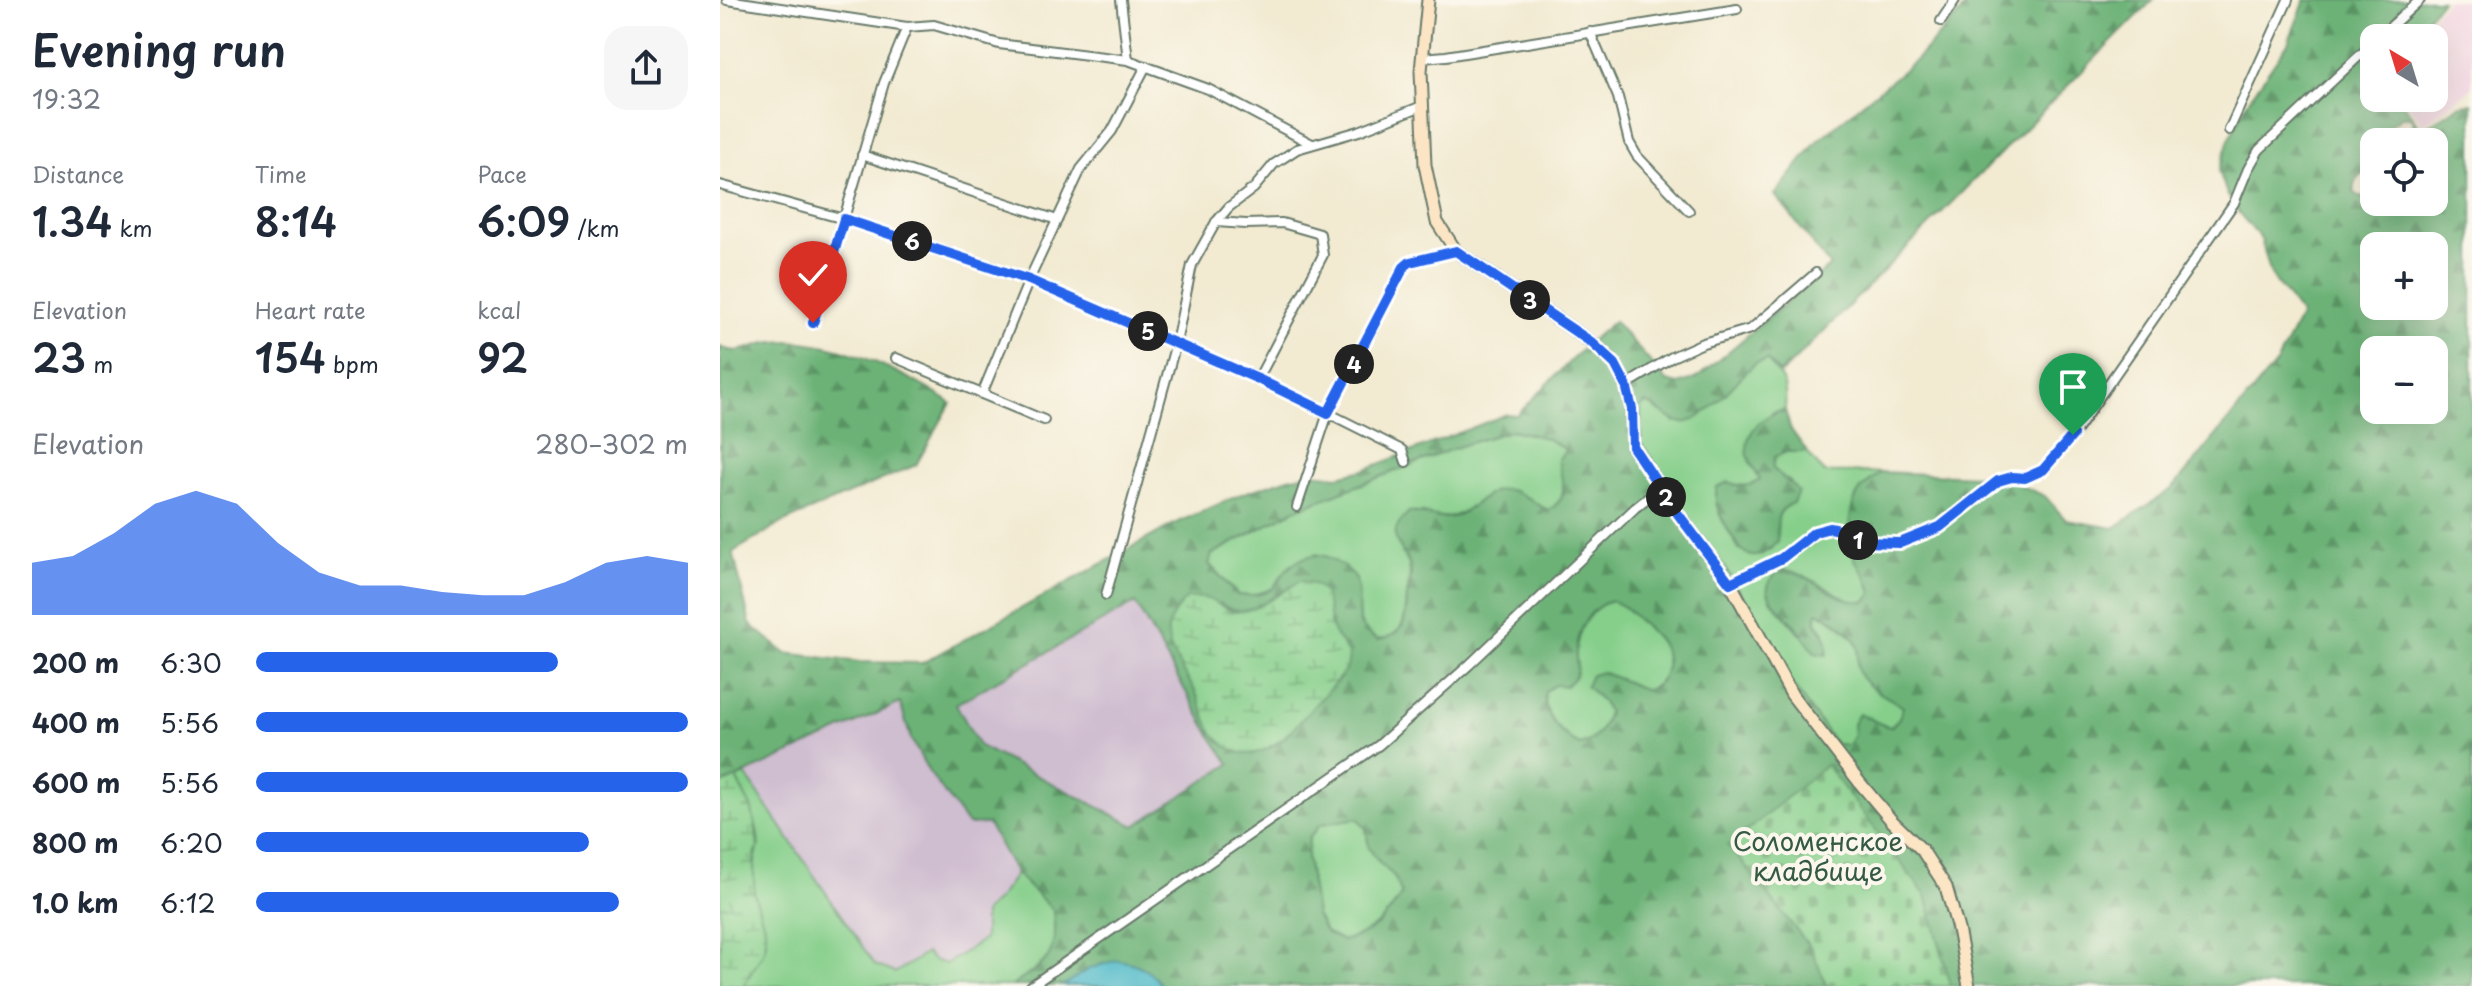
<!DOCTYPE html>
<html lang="en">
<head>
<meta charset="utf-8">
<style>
  body { margin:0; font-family:"Playpen Sans",sans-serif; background:#f6f6f7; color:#1f2937; height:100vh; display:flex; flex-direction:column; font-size:30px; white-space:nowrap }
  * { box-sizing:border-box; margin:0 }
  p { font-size:26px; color:#747a83 }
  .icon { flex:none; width:44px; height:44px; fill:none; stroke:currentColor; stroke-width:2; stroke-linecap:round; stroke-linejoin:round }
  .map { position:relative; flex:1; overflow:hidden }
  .sheet { display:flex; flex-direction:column; background:#fff; width:720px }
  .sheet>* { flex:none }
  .needle { width:52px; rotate:322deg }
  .fabs { position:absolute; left:1640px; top:24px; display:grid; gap:16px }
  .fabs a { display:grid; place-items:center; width:88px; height:88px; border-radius:16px; background:#fff; box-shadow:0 8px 32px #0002; font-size:40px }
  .pin { position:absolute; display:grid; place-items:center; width:68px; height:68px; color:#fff; margin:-82px -34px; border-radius:50% 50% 50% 0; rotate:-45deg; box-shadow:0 0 8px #0007 }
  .pin .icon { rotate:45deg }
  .km { position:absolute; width:40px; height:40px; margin:-20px; border-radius:50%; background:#222; color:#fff; font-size:22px; line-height:40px; text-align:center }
  .round { display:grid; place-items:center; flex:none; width:84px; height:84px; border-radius:24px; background:#f6f6f7 }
  .summary { display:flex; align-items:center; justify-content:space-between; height:136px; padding:0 32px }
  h1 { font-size:44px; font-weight:600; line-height:60px }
  .stats { display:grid; grid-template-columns:repeat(3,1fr); gap:12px; height:136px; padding:8px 32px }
  .stats div { display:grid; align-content:center }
  .stats b { font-size:40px; font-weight:600 }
  .stats small { font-size:22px; font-weight:400 }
  .stats p { font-size:22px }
  .chart { height:224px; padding:16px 32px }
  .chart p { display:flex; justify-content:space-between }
  .chart svg { width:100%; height:144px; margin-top:8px; fill:#2563eb; opacity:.7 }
  ul { padding:0 32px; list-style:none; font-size:26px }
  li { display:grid; grid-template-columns:128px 96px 1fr; align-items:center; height:60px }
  li i { height:20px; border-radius:10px; background:#2563eb }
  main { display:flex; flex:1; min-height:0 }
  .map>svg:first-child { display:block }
  .built { fill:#f2cfe2 }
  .industrial { fill:#cfbdd0 }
  .green { fill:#86cf8b; stroke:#528660; stroke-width:2 }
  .forest { fill:url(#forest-firs); stroke:#467856; stroke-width:2; fill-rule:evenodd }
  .wetland { fill:url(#wetland-marsh); stroke:#528660; stroke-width:2 }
  .cemetery { fill:url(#cemetery-stones); stroke:#528660; stroke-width:2 }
  .water { fill:#4db9c9; stroke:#367b7e; stroke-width:2 }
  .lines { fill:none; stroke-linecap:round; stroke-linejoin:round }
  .street-casing { stroke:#697a6b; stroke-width:12 }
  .secondary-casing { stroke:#697a6b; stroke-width:15 }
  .street { stroke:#fff; stroke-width:8 }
  .secondary { stroke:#fce5c4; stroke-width:11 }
  .route-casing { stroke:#fff; stroke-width:16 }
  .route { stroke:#2563eb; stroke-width:10 }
  .labels { text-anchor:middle; stroke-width:8; stroke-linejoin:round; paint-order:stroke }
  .park-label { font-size:26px; fill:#345a45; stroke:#fbf7ec }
</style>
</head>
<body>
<main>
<section class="sheet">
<div class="summary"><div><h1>Evening run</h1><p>19:32</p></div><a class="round"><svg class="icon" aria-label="share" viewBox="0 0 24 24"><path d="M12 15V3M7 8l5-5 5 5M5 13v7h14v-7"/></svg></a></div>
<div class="stats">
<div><p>Distance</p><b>1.34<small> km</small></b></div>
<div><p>Time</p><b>8:14</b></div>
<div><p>Pace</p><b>6:09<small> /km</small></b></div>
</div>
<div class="stats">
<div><p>Elevation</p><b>23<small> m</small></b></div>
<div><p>Heart rate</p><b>154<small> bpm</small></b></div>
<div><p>kcal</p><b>92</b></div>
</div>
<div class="chart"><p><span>Elevation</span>280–302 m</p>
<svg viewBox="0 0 160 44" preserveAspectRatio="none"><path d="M0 44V28L10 26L20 19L30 10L40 6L50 10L60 22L70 31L80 35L90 35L100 37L110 38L120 38L130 34L140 28L150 26L160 28V44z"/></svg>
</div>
<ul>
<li><b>200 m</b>6:30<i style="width:70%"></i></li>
<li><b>400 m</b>5:56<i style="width:100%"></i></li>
<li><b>600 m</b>5:56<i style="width:100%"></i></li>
<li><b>800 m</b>6:20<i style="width:77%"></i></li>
<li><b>1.0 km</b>6:12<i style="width:84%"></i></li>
</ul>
</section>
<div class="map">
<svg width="1752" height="986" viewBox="0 0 1752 986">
  <defs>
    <pattern id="forest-firs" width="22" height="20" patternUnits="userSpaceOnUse" patternTransform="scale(2)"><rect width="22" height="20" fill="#6cb277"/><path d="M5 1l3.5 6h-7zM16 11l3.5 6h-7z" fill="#589262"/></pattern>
    <pattern id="wetland-marsh" width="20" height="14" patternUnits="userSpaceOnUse" patternTransform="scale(2)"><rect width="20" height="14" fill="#86cf8b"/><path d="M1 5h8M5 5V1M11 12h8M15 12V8" fill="none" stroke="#6da972"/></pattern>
    <pattern id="cemetery-stones" width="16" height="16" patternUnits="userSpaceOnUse" patternTransform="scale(2)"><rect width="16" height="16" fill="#86cf8b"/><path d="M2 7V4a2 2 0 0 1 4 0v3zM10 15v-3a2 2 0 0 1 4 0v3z" fill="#6da972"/></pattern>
  </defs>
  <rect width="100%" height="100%" fill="#fbf7ec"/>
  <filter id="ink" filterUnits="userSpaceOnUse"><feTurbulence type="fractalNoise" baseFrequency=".0125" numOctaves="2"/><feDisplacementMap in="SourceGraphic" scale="16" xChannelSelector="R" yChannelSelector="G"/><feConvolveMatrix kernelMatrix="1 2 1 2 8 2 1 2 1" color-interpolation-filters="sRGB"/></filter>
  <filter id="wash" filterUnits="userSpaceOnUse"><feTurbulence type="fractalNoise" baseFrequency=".006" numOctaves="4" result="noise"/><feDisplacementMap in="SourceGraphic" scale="32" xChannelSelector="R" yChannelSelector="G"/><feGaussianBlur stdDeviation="1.8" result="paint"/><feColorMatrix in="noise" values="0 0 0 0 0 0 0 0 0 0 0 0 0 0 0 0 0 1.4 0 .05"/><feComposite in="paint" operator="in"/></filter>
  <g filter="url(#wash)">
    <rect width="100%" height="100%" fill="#f2ead1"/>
    <path class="built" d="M1727,0H1752V88L1703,124L1684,98H1714V38H1695Z"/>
    <g class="industrial">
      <path d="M416,603L493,739L510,765L415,826L258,746L236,704Z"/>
      <path d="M180,703L191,739L209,772L248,825L268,824L296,874L278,899L264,912V939L226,964L213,960L205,953L175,974L155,965L25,774Z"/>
    </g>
    <g class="green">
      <path d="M1047,360C1064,380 1067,384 1065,410L1053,412L1029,460L1040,480L1030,486L997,487C992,512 1008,528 1019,549L1050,550L1057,541V518L1071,482L1061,477L1053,468L1055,457L1066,452H1087L1104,473L1161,472L1140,490L1134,557L1149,580L1152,594L1146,602L1134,603L1083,575L1050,599L1080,634L1104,632L1096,623V612C1108,616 1137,635 1138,648C1140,659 1134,667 1142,678C1153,692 1170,697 1184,707L1179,718L1171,727L1160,726L1150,718L1128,745H1116L1068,679L921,442L920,407L926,403L937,408L955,422L1036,363Z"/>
      <path d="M792,430L826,438L846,450C845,461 844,496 840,502C837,505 832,508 829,510L818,506L809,498L775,491C745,506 739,527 701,512L682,553C694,568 689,578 687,596C685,620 686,634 658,640C631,625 640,605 636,579L597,554L575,563L566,570L552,589L529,596L518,595L489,564L491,555L574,510L742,445Z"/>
      <path d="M891,601C904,604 908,610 917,619C925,627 934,633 940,643C952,661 947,683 926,691L882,672L874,694L883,702L888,712C884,728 876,741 860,745C849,740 825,717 823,705C823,700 824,696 825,691L857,666C852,641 864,609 891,601Z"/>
      <path d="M25,774L155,965L175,973L206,953L213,960L226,964L264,939V912L278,899L296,874L333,910C338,958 329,960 292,986H23C28,971 44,958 46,942C47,925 35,909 34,893C32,877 34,864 38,849C42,830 25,794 16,778Z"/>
      <path d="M638,818L646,829L649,848L660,863L674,876L682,894C666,919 651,934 622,941L605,932L596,915L587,857L589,838L601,824Z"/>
    </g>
    <g class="forest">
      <path d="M1252,0H1433L1061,374L1047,360L1036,363C1018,377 981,429 959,422C947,419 938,408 926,403L921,407V442L969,520L1005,568L1031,609L1068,679L1116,744L1128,745L1134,735L1133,724L1139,714C1151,718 1159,725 1171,727L1179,718L1183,707C1170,697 1153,692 1142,678C1134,668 1139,660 1138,648C1137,635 1109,616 1097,612L1096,623C1105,634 1109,640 1107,655L1095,653C1087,642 1080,631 1071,621C1055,603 1033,591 1061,569C1092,572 1115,605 1146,601L1152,594C1148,573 1139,570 1133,555C1126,536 1128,504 1142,488C1148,482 1155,477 1161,472L1282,477L1325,496L1346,520L1394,528L1453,488L1557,362L1581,315L1551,275L1541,239L1518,212L1507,194L1499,171L1508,142L1526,104L1568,43L1585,0H1722L1690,38H1654V98H1680L1701,130L1739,106L1752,103V986H1231L1206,896L1009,846L1091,948L1107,986H441C426,960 396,956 370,969C361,973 353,982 343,985C331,986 305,986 292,986C329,960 338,958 333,910L296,874L268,824L248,825L209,772L191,739L180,703L0,785V347C21,356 26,347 47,343C59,341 77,341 90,343C140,350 189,376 231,403L196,465L64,522L13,552L30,624L65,653L140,662L202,663L456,523L524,493L569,478L593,473L618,476L644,470L787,414L797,415L867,344L894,321L947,381L958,384L977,378L1110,266L1055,195L1098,140L1196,60ZM1681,117H1690L1693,121V130L1686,142H1714V202H1654V193L1641,198L1634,192C1632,178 1642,172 1654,169V142H1664L1666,129ZM1654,246H1714V306H1654ZM1654,350H1714V410H1654ZM792,430L826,438L846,450L838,459C840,481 853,495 829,510C815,505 805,493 789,490C766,486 754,512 733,517C718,521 704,512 689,512C657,542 691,547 691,573C691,582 687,590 687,599C686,622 684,635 658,640C626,623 645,606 636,581C633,571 622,566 613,560C597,549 576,558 564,573C561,577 558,584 553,588C545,595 528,596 517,595L489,564L492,554L574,510L743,445ZM561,592L611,621L613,633L624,646L621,677L564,738L554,746L532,754L521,752L500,742L492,731L475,691L452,649L500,603C522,620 540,606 561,592ZM891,601C904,604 908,610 917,619C925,627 934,633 940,642C952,661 947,683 926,690L882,672L871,675L866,686L883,702L888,712C884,728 876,741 860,745C841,736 821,713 825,691L835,685L846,686C848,683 853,679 855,676C859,668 855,659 856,651C857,629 870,607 891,601ZM415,603L493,739L510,764L415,826L259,746L236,704ZM638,818L646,829L649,848L660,863L674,876L682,894C666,920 652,934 622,941L605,932L596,915L587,858L589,838L601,824Z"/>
      <path d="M1065,410L1070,428L1087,452H1066L1055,457L1053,468C1061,478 1071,482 1078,492L1073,503C1052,513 1059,522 1057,541C1036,566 1024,558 1010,533C1001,516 993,507 997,487L1008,482C1020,487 1028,487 1040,480C1036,471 1028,461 1027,450C1026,429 1047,413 1065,410Z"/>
    </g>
    <g class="wetland">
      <path d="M580,581C612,583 605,606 612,629C616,638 625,647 629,656L627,668C616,683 603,695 591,709C568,735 534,775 499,740C487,728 482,706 475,691C465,672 446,651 448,629C450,616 458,607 467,598C488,596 490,600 507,609C528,620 563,591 580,581Z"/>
      <path d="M16,778L32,809L36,831L38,847L34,857V893L45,929L46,943L43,953L23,986H0V785Z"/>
    </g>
    <path class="cemetery" d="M1106,765L1206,896L1231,986H1107L1091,948L1009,846Z"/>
    <path class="water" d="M397,960C416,962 432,970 441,986H342L371,968Z"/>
  </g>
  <g filter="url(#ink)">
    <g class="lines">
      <g class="street-casing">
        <g id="street">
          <path d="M7,0L187,27L214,25L279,44L408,60L488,89L592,144"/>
          <path d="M401,0L408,60"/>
          <path d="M1221,21L1235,0"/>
          <path d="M870,32L898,97L909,142L917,156L969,211"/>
          <path d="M1658,38L1700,0"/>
          <path d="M702,58L726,56L1017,9"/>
          <path d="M1509,130L1568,0"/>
          <path d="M142,155L337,220"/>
          <path d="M0,185L124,219L309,280L538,379"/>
          <path d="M496,222L526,224L562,223L600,234L603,255L538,379L608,413L684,267L690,262L736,251"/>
          <path d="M93,323L164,83L187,27"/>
          <path d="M176,358L324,420"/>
          <path d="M906,385L952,357L983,343L1031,329L1096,273"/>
          <path d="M262,394L309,280L361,169L392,131L426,66"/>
          <path d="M577,507L608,413L682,450L686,462"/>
          <path d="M1010,583L1062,558L1095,532L1110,528L1125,531L1140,542L1180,543L1220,527L1278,481L1292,477L1305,478L1323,470L1353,435L1514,203L1528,169L1539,150L1654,42"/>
          <path d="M386,595L456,343L472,265L496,222L509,207L534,188L554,164L577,149L639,131L702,106"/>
          <path d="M311,986L659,745L749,665L915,508L940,488"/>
        </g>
      </g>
      <g class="secondary-casing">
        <path id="secondary" d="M708,0L701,71L705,165L717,222L736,251L871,342L895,364L906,385L912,409L913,447L955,510L1010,583L1072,695L1140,783L1171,820L1202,850L1226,887L1238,929L1249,986"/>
      </g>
      <use href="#street" class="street"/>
      <use href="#secondary" class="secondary"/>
    </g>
  </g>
  <g class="lines" filter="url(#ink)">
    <g class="route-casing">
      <path id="route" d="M93,323L124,219L309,280L538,379L608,413L684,267L690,262L736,251L871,342L895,364L906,385L912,409L913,447L955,510L1010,583L1062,558L1095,532L1110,528L1125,531L1140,542L1180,543L1220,527L1278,481L1292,477L1305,478L1323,470L1353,435"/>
    </g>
    <use href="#route" class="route"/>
  </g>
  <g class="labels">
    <g class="park-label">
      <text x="1098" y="851">Соломенское<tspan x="1098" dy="30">кладбище</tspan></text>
    </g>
  </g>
</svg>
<div class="fabs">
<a><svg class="needle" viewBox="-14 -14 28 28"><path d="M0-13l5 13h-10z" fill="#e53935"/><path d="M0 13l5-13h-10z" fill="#747a83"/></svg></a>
<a><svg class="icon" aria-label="locate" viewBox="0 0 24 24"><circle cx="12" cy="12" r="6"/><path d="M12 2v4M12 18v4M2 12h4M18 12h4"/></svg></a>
<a>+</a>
<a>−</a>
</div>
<div class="pin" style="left:1353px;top:435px;background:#1e9e55"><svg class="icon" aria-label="arrive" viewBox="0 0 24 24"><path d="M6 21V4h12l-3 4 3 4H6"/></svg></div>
<div class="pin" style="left:93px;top:323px;background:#d93025"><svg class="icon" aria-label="check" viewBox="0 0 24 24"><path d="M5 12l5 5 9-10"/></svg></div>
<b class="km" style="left:1138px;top:540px">1</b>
<b class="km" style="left:946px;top:497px">2</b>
<b class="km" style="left:810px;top:300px">3</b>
<b class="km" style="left:634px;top:364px">4</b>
<b class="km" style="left:428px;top:331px">5</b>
<b class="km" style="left:192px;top:241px">6</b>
</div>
</main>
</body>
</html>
